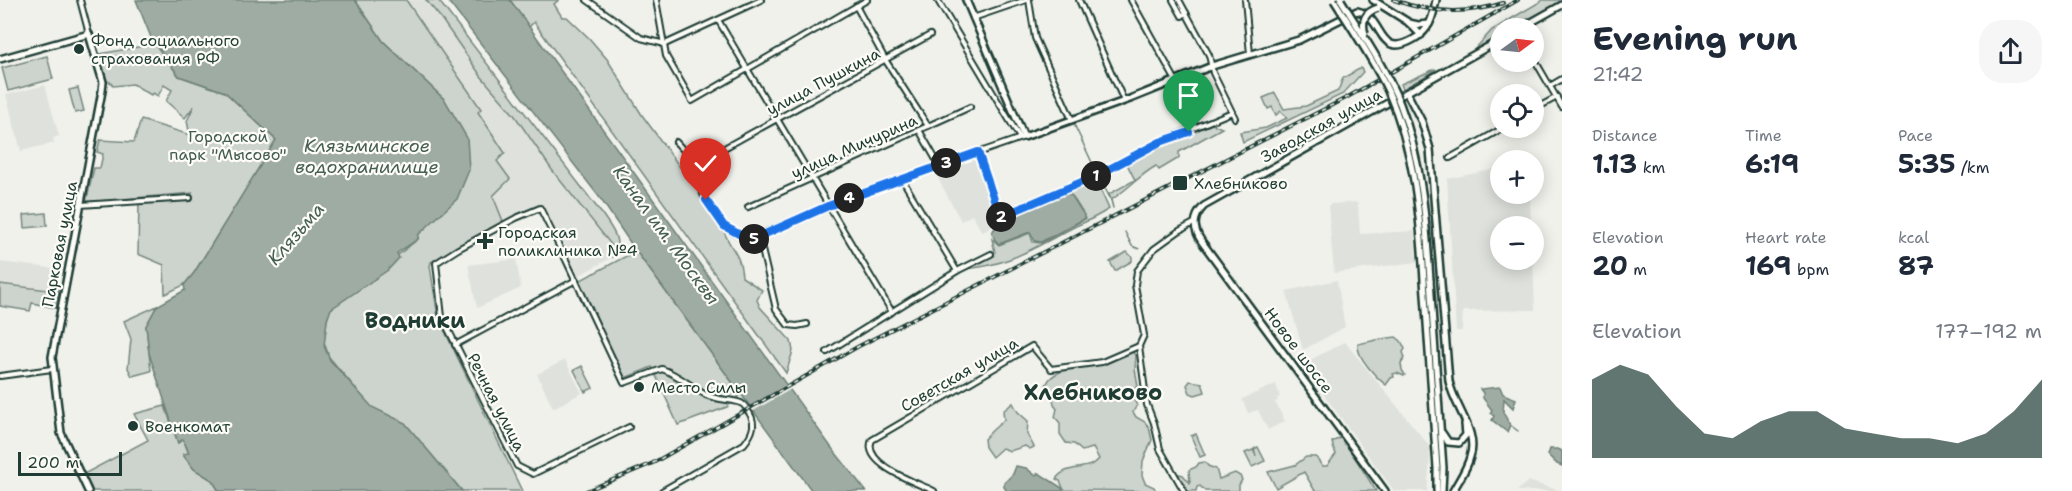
<!DOCTYPE html>
<html lang="en">
<head>
<meta charset="utf-8">
<style>
  body { margin:0; font-family:"Shantell Sans",sans-serif; background:#f6f6f7; color:#1f2937; height:100vh; display:flex; flex-direction:column; font-size:22px; white-space:nowrap }
  * { box-sizing:border-box; margin:0 }
  p { font-size:20px; color:#747a83 }
  .icon { flex:none; width:33px; height:33px; fill:none; stroke:currentColor; stroke-width:2; stroke-linecap:round; stroke-linejoin:round }
  .map { position:relative; flex:1; overflow:hidden }
  .panel { display:flex; flex-direction:column; background:#fff; width:510px }
  .panel>* { flex:none }
  .needle { width:39px; rotate:75deg }
  .buttons { position:absolute; left:1490px; top:18px; display:grid; gap:12px }
  .buttons a { display:grid; place-items:center; width:54px; height:54px; border-radius:50%; background:#fff; box-shadow:0 3px 15px #0003; font-size:30px }
  .scale { position:absolute; left:18px; bottom:15px; width:104px; box-sizing:border-box; padding-left:6px; border:3px solid #1f3d34; border-top:0; font-size:16px; line-height:21px; white-space:nowrap; color:#1f3d34; -webkit-text-stroke:4px #fdfcf7; paint-order:stroke }
  .pin { position:absolute; display:grid; place-items:center; width:51px; height:51px; color:#fff; margin:-62px -26px; border-radius:50% 50% 50% 0; rotate:-45deg; box-shadow:0 0 6px #0007 }
  .pin .icon { rotate:45deg }
  .km { position:absolute; width:30px; height:30px; margin:-15px; border-radius:50%; background:#222; color:#fff; font-size:16px; line-height:30px; text-align:center }
  .round { display:grid; place-items:center; flex:none; width:63px; height:63px; border-radius:24px; background:#f6f6f7 }
  .overview { display:flex; align-items:center; justify-content:space-between; height:102px; padding:0 30px }
  h1 { font-size:33px; font-weight:700; line-height:45px }
  .metrics { display:grid; grid-template-columns:repeat(3,1fr); gap:9px; height:102px; padding:6px 30px }
  .metrics div { display:grid; align-content:center }
  .metrics b { font-size:26px; font-weight:700 }
  .metrics small { font-size:16px; font-weight:400 }
  .metrics p { font-size:16px }
  .chart { height:168px; padding:12px 30px }
  .chart p { display:flex; justify-content:space-between }
  .chart svg { width:100%; height:108px; margin-top:6px; fill:#1f3d34; opacity:.7 }
  main { display:flex; flex:1; min-height:0 }
  .map>svg:first-child { display:block }
  .built { fill:#dfe2dc }
  .green { fill:#cdd3cd; stroke:#768880; stroke-width:1.5 }
  .water { fill:#9faca4; stroke:#6c8077; stroke-width:1.5 }
  .pier { fill:#f0f1eb }
  .lines { fill:none; stroke-linecap:round; stroke-linejoin:round }
  .stream { stroke:#6c8077; stroke-width:1.5 }
  .street-casing { stroke:#1f3d34; stroke-width:8 }
  .secondary-casing { stroke:#1f3d34; stroke-width:10 }
  .street { stroke:#fdfcf7; stroke-width:4 }
  .secondary { stroke:#fdfcf7; stroke-width:5 }
  .rail-casing { stroke:#1f3d34; stroke-width:4 }
  .rail { stroke:#fdfcf7; stroke-width:1.5; stroke-dasharray:4.5; stroke-linecap:butt }
  .secondary-bridge-casing { stroke:#1f3d34; stroke-width:10; stroke-linecap:butt }
  .secondary-bridge { stroke:#fdfcf7; stroke-width:5 }
  .route-casing { stroke:#fff; stroke-width:12 }
  .route { stroke:#1a73e8; stroke-width:8 }
  .poi-dot { fill:#1f3d34; stroke:#fdfcf7; stroke-width:2 }
  .labels { text-anchor:middle; stroke-width:4.5; stroke-linejoin:round; paint-order:stroke }
  .poi-label { font-size:16px; fill:#1f3d34; stroke:#fdfcf7; text-anchor:start }
  .street-label { font-size:16px; fill:#1f3d34; stroke:#fdfcf7 }
  .park-label { font-size:16px; fill:#425b53; stroke:#fdfcf7 }
  .water-label { font-size:18px; font-style:italic; fill:#455e56; stroke:#fdfcf7 }
  .district-label { font-size:22px; font-weight:bold; fill:#1f3d34; stroke:#fdfcf7 }
</style>
</head>
<body>
<main>
<div class="map">
<svg width="1562" height="491" viewBox="0 0 1562 491">
  <rect width="100%" height="100%" fill="#f0f1eb"/>
  <filter id="ink" filterUnits="userSpaceOnUse"><feTurbulence type="fractalNoise" baseFrequency=".0167" numOctaves="2"/><feDisplacementMap in="SourceGraphic" scale="12" xChannelSelector="R" yChannelSelector="G"/><feConvolveMatrix kernelMatrix="1 2 1 2 8 2 1 2 1" color-interpolation-filters="sRGB"/></filter>
  <g filter="url(#ink)">
    <g class="built">
      <path d="M406,0H426L440,17L481,76L515,116L594,225L598,227L613,247L610,249L613,257L576,277L542,207L537,205L503,221L493,196L497,161L504,153L478,111L481,109Z"/>
      <path d="M45,85L59,136L53,138L54,143L21,151L6,95Z"/>
      <path d="M977,158L998,222L982,232L972,215L961,221L935,173Z"/>
      <path d="M1500,168V194H1530L1531,226H1500V260H1533L1535,310L1463,311L1462,331H1456L1447,179Z"/>
      <path d="M1355,202L1358,204L1360,234L1414,231L1417,262L1334,273L1328,206L1331,204Z"/>
      <path d="M516,259L521,288L477,308L468,265Z"/>
      <path d="M0,262L59,269L56,291L0,283Z"/>
      <path d="M1337,280L1345,327L1303,350L1286,291Z"/>
      <path d="M1345,342L1431,448L1427,491H1394L1311,377L1313,375L1311,372L1309,374L1302,364Z"/>
      <path d="M565,360L582,393L553,408L537,374Z"/>
      <path d="M1276,384L1280,397L1277,398L1278,401L1275,402L1285,421L1268,430L1258,410L1248,413L1242,399Z"/>
      <path d="M1528,481L1561,491H1517Z"/>
    </g>
    <g class="green">
      <path d="M355,0H406L481,109L478,112L505,153L497,161L510,179L493,196L503,221L431,262L430,266L438,317L522,491H462L405,423L372,408L329,357L324,342L327,320L330,309L418,239L445,100L383,41Z"/>
      <path d="M426,0H438L446,10L602,214C612,229 623,240 613,257L610,249L613,247L552,170L515,116L481,76L440,17Z"/>
      <path d="M510,0H559L554,4L562,17H567L589,38L607,59L642,115L690,181L698,185C702,201 711,212 721,225C726,231 722,228 725,234C733,253 740,253 742,277L762,290L757,300L760,307L791,341L793,351L786,373L534,22L529,27Z"/>
      <path d="M1543,0H1562V3L1517,28H1500V38L1474,53L1473,51L1492,30Z"/>
      <path d="M152,40L179,76L225,92L276,140L194,273L184,285L165,294L164,265L138,254L139,203L175,202L193,193L86,202L94,168H100L103,154L97,152L100,140L134,142L141,120L190,135L187,121L194,106L185,118L166,101L172,90L164,85L158,96L153,93L151,95L133,84L113,86L110,82L106,81L99,54L149,45Z"/>
      <path d="M47,56L53,79L8,91L2,68Z"/>
      <path d="M1361,68L1363,72L1343,94L1243,142L1240,132L1266,128L1287,118L1281,111L1276,115L1272,107L1268,109L1263,98L1275,93L1284,109L1306,106L1338,91L1343,78Z"/>
      <path d="M1435,69L1436,70L1403,89L1401,84Z"/>
      <path d="M78,88L84,111L75,113L69,90Z"/>
      <path d="M1212,124L1222,128L1179,152V158L1159,170L1156,166C1140,175 1127,190 1111,200L1109,194L1135,180L1127,164L1156,148Z"/>
      <path d="M1095,178L1109,209C1098,216 1088,221 1076,226C1037,246 1009,266 964,269L995,252L992,239L999,245L1030,233L1033,242L1041,243L1085,219L1072,196L1064,191Z"/>
      <path d="M46,213L47,226L25,228L24,215Z"/>
      <path d="M636,251L741,394L727,407L678,425L652,367L625,378L597,331L575,283Z"/>
      <path d="M1127,252L1132,257V261L1115,271L1110,262Z"/>
      <path d="M0,284L56,291L57,289H59L56,308L32,303L30,311L0,306Z"/>
      <path d="M157,306L146,326L151,371L132,376L128,368L131,339L124,321Z"/>
      <path d="M1396,337L1401,341L1405,349L1403,352L1405,358L1401,364L1402,370L1405,375L1404,376L1397,373L1393,374L1394,377L1391,378L1386,385C1377,378 1356,357 1358,344L1381,339Z"/>
      <path d="M1131,350L1136,356L1135,369L1138,386L1130,393L1137,405L1133,412L1136,417L1145,422L1149,427L1152,440L1143,461L1142,475L1145,483L1154,487L1156,491L1064,490L1060,481L1056,479C1067,463 1089,472 1099,459L1093,448L1082,451L1074,444L1066,443L1060,434V423L1055,417L1057,409L1054,405L1053,398L1045,390C1048,363 1090,370 1110,362C1117,359 1124,354 1131,350Z"/>
      <path d="M582,366L593,388L585,392L574,370Z"/>
      <path d="M1190,381L1202,383L1205,392L1195,395L1190,393L1187,385Z"/>
      <path d="M1013,403L1018,412L1028,421L1027,434L1034,447L1030,449L1025,446L1010,451L1002,448L992,457L985,447L984,439C990,432 997,426 1004,420L1003,411Z"/>
      <path d="M165,406L178,443L183,439L189,454L183,455L194,469L212,480L219,491H92L82,475L148,440L134,414Z"/>
      <path d="M1196,434L1205,455L1200,457L1191,436Z"/>
      <path d="M1342,437L1376,491H1315L1304,472L1276,488L1268,472L1295,465L1306,457H1316L1322,466H1327L1336,454L1333,447L1332,442Z"/>
      <path d="M1258,447L1265,461L1252,467L1245,453L1253,450L1256,456L1254,449Z"/>
      <path d="M1205,462L1208,466L1216,469L1219,479L1235,473L1240,476L1242,480L1239,485V491H1205L1200,486L1197,487L1196,491H1186L1178,477L1179,474L1183,475L1190,483L1189,470L1196,467L1199,463Z"/>
    </g>
    <g class="water">
      <path d="M136,0H355L383,41L445,100L467,138L469,170L457,199L418,235V239L397,253L399,258L388,270L331,309L327,320L324,346L330,360L372,407L405,423L462,491H219L212,480L194,469L183,455V454L189,453L183,439L178,443L149,353L146,326L157,306L185,290L184,285L194,273L276,140L225,92L179,76L152,40Z"/>
      <path d="M447,0H510L831,447L866,491H812L636,251L600,198Z"/>
      <path d="M1067,194L1072,196L1084,215V219L1041,242L1035,241L1030,232L999,244L995,240L992,233L994,229L1016,216Z"/>
      <path d="M1500,387L1503,394L1516,399L1513,408L1504,399L1503,412L1510,425L1507,432L1492,420L1494,416L1490,413L1492,410L1483,398V393L1480,389Z"/>
      <path d="M1550,449H1558L1562,451V466L1557,464L1548,455Z"/>
      <path d="M1016,466L1026,468L1035,475L1039,473L1062,488L1063,491H1007L1004,487V483L1013,474Z"/>
    </g>
    <path class="pier" d="M789,383L793,388L750,413L747,408Z"/>
    <g class="lines">
      <g class="stream">
        <path d="M1073,122L1096,171"/>
        <path d="M1099,177L1111,200L1113,208"/>
        <path d="M1125,232L1132,246L1139,249"/>
        <path d="M1510,425L1518,431"/>
      </g>
      <g class="street-casing">
        <g id="street">
          <path d="M80,0L89,34"/>
          <path d="M587,0L641,38L665,44"/>
          <path d="M656,0L666,56L692,101L867,0"/>
          <path d="M1029,0L1035,38L1072,120"/>
          <path d="M1079,0L1124,101"/>
          <path d="M1131,0L1176,81"/>
          <path d="M1173,0L1182,16L1186,13"/>
          <path d="M1179,0L1209,55L1213,73L1235,118"/>
          <path d="M1245,0L1250,54"/>
          <path d="M938,1L1020,138"/>
          <path d="M856,6L886,61L928,126"/>
          <path d="M973,18L1026,0"/>
          <path d="M718,20L892,312"/>
          <path d="M665,44L761,0"/>
          <path d="M1533,57L1562,107"/>
          <path d="M1550,86L1562,79"/>
          <path d="M1533,110L1557,97"/>
          <path d="M919,130L939,165"/>
          <path d="M676,142C683,150 692,158 697,167C702,176 700,185 703,194C704,199 708,201 710,206C720,224 743,249 764,233L867,191L1024,137"/>
          <path d="M726,147L930,35"/>
          <path d="M978,152L1000,217L1096,176L1160,142L1232,112"/>
          <path d="M1450,158L1503,128"/>
          <path d="M902,179L957,271"/>
          <path d="M80,205L190,198"/>
          <path d="M748,207L970,107"/>
          <path d="M759,237L776,309L788,325L797,326L807,324"/>
          <path d="M455,345L576,280"/>
          <path d="M827,352L957,271L991,254"/>
          <path d="M0,376L52,369"/>
          <path d="M629,427L533,474L517,466L442,317L436,263L458,249L516,218L540,208L566,260L624,383L662,369C677,374 692,387 706,395C717,400 727,399 738,402C743,403 745,406 748,411C757,423 753,433 744,444L662,491"/>
          <path d="M934,491C917,483 861,464 872,440L1032,346L1051,369L1102,362L1139,346"/>
          <path d="M1184,491L1160,449L1154,423L1147,405L1139,346L1144,335L1135,285L1137,271L1154,249L1179,231L1194,223"/>
        </g>
      </g>
      <g class="secondary-casing">
        <g id="secondary">
          <path d="M966,0L1024,137L1130,99L1212,66L1299,40L1357,11C1385,16 1376,61 1414,39C1430,30 1433,17 1436,0"/>
          <path d="M1373,0L1408,22L1421,35"/>
          <path d="M1409,23L1418,25L1429,24"/>
          <path d="M1521,28L1562,5"/>
          <path d="M0,59L89,34L103,82L102,91L52,357L61,433L88,491"/>
          <path d="M1407,93L1422,122L1430,149L1449,381C1454,407 1479,432 1470,457C1467,469 1459,480 1453,491"/>
          <path d="M1424,280L1437,468V491"/>
          <path d="M1430,280L1443,468L1442,491"/>
          <path d="M1442,433L1448,442L1459,443L1466,435L1465,424"/>
          <path d="M1385,491L1202,242C1193,229 1192,218 1204,206L1500,40"/>
        </g>
      </g>
      <use href="#street" class="street"/>
      <use href="#secondary" class="secondary"/>
      <g class="rail-casing">
        <g id="rail">
          <path d="M1394,0C1430,13 1466,15 1503,3"/>
          <path d="M586,491L653,463L859,346L1346,98L1518,0"/>
        </g>
      </g>
      <use href="#rail" class="rail"/>
      <g class="secondary-bridge-casing">
        <g id="secondary-bridge">
          <path d="M1334,0C1353,30 1373,59 1388,91C1415,152 1420,215 1424,280"/>
          <path d="M1341,0C1362,34 1385,67 1400,104C1422,161 1426,220 1430,280"/>
          <path d="M1365,34C1361,21 1365,12 1378,8"/>
        </g>
      </g>
      <use href="#secondary-bridge" class="secondary-bridge"/>
    </g>
  </g>
  <g class="lines" filter="url(#ink)">
    <g class="route-casing">
      <path id="route" d="M706,200L724,226L746,238H756L828,206L978,152L1000,217L1096,176L1160,142L1189,132"/>
    </g>
    <use href="#route" class="route"/>
  </g>
  <g class="poi-dot">
    <circle cx="79" cy="49" r="6"/>
    <rect x="1172" y="175" width="16" height="16" rx="3"/>
    <path d="M482 232h6v6h6v6h-6v6h-6v-6h-6v-6h6z"/>
    <circle cx="639" cy="387" r="6"/>
    <circle cx="133" cy="426" r="6"/>
  </g>
  <g class="labels">
    <g class="poi-label">
      <text x="91" y="46">Фонд социального<tspan x="91" dy="18">страхования РФ</tspan></text>
      <text x="1194" y="189">Хлебниково</text>
      <text x="498" y="238">Городская<tspan x="498" dy="18">поликлиника №4</tspan></text>
      <text x="651" y="393">Место Силы</text>
      <text x="145" y="432">Военкомат</text>
    </g>
    <g class="street-label">
      <text transform="translate(823 81) rotate(-28)" y="6">улица Пушкина</text>
      <text transform="translate(1321 125) rotate(-29)" y="6">Заводская улица</text>
      <text transform="translate(854 146) rotate(-24)" y="6">улица Мичурина</text>
      <text transform="translate(59 244) rotate(-79)" y="6">Парковая улица</text>
      <text transform="translate(1299 350) rotate(53)" y="6">Новое шоссе</text>
      <text transform="translate(959 374) rotate(-30)" y="6">Советская улица</text>
      <text transform="translate(497 402) rotate(63)" y="6">Речная улица</text>
    </g>
    <g class="park-label">
      <text x="228" y="142">Городской<tspan x="228" dy="18">парк "Мысово"</tspan></text>
    </g>
    <g class="water-label">
      <text x="367" y="152">Клязьминское<tspan x="367" dy="21">водохранилище</tspan></text>
      <text transform="translate(296 234) rotate(-49)" y="6">Клязьма</text>
      <text transform="translate(666 235) rotate(54)" y="6">Канал им. Москвы</text>
    </g>
    <g class="district-label">
      <text x="415" y="328">Водники</text>
      <text x="1093" y="400">Хлебниково</text>
    </g>
  </g>
</svg>
<div class="buttons">
<a><svg class="needle" viewBox="-14 -14 28 28"><path d="M0-13l5 13h-10z" fill="#e53935"/><path d="M0 13l5-13h-10z" fill="#747a83"/></svg></a>
<a><svg class="icon" aria-label="locate" viewBox="0 0 24 24"><circle cx="12" cy="12" r="6"/><path d="M12 2v4M12 18v4M2 12h4M18 12h4"/></svg></a>
<a>+</a>
<a>−</a>
</div>
<div class="scale">200 m</div>
<div class="pin" style="left:1189px;top:132px;background:#1e9e55"><svg class="icon" aria-label="arrive" viewBox="0 0 24 24"><path d="M6 21V4h12l-3 4 3 4H6"/></svg></div>
<div class="pin" style="left:706px;top:200px;background:#d93025"><svg class="icon" aria-label="check" viewBox="0 0 24 24"><path d="M5 12l5 5 9-10"/></svg></div>
<b class="km" style="left:1096px;top:176px">1</b>
<b class="km" style="left:1001px;top:217px">2</b>
<b class="km" style="left:946px;top:163px">3</b>
<b class="km" style="left:849px;top:198px">4</b>
<b class="km" style="left:754px;top:239px">5</b>
</div>
<section class="panel">
<div class="overview"><div><h1>Evening run</h1><p>21:42</p></div><a class="round"><svg class="icon" aria-label="share" viewBox="0 0 24 24"><path d="M12 15V3M7 8l5-5 5 5M5 13v7h14v-7"/></svg></a></div>
<div class="metrics">
<div><p>Distance</p><b>1.13<small> km</small></b></div>
<div><p>Time</p><b>6:19</b></div>
<div><p>Pace</p><b>5:35<small> /km</small></b></div>
</div>
<div class="metrics">
<div><p>Elevation</p><b>20<small> m</small></b></div>
<div><p>Heart rate</p><b>169<small> bpm</small></b></div>
<div><p>kcal</p><b>87</b></div>
</div>
<div class="chart"><p><span>Elevation</span>177–192 m</p>
<svg viewBox="0 0 160 44" preserveAspectRatio="none"><path d="M0 44V12L10 6L20 10L30 23L40 34L50 36L60 29L70 25L80 25L90 32L100 34L110 36L120 36L130 38L140 34L150 25L160 12V44z"/></svg>
</div>
</section>
</main>
</body>
</html>
